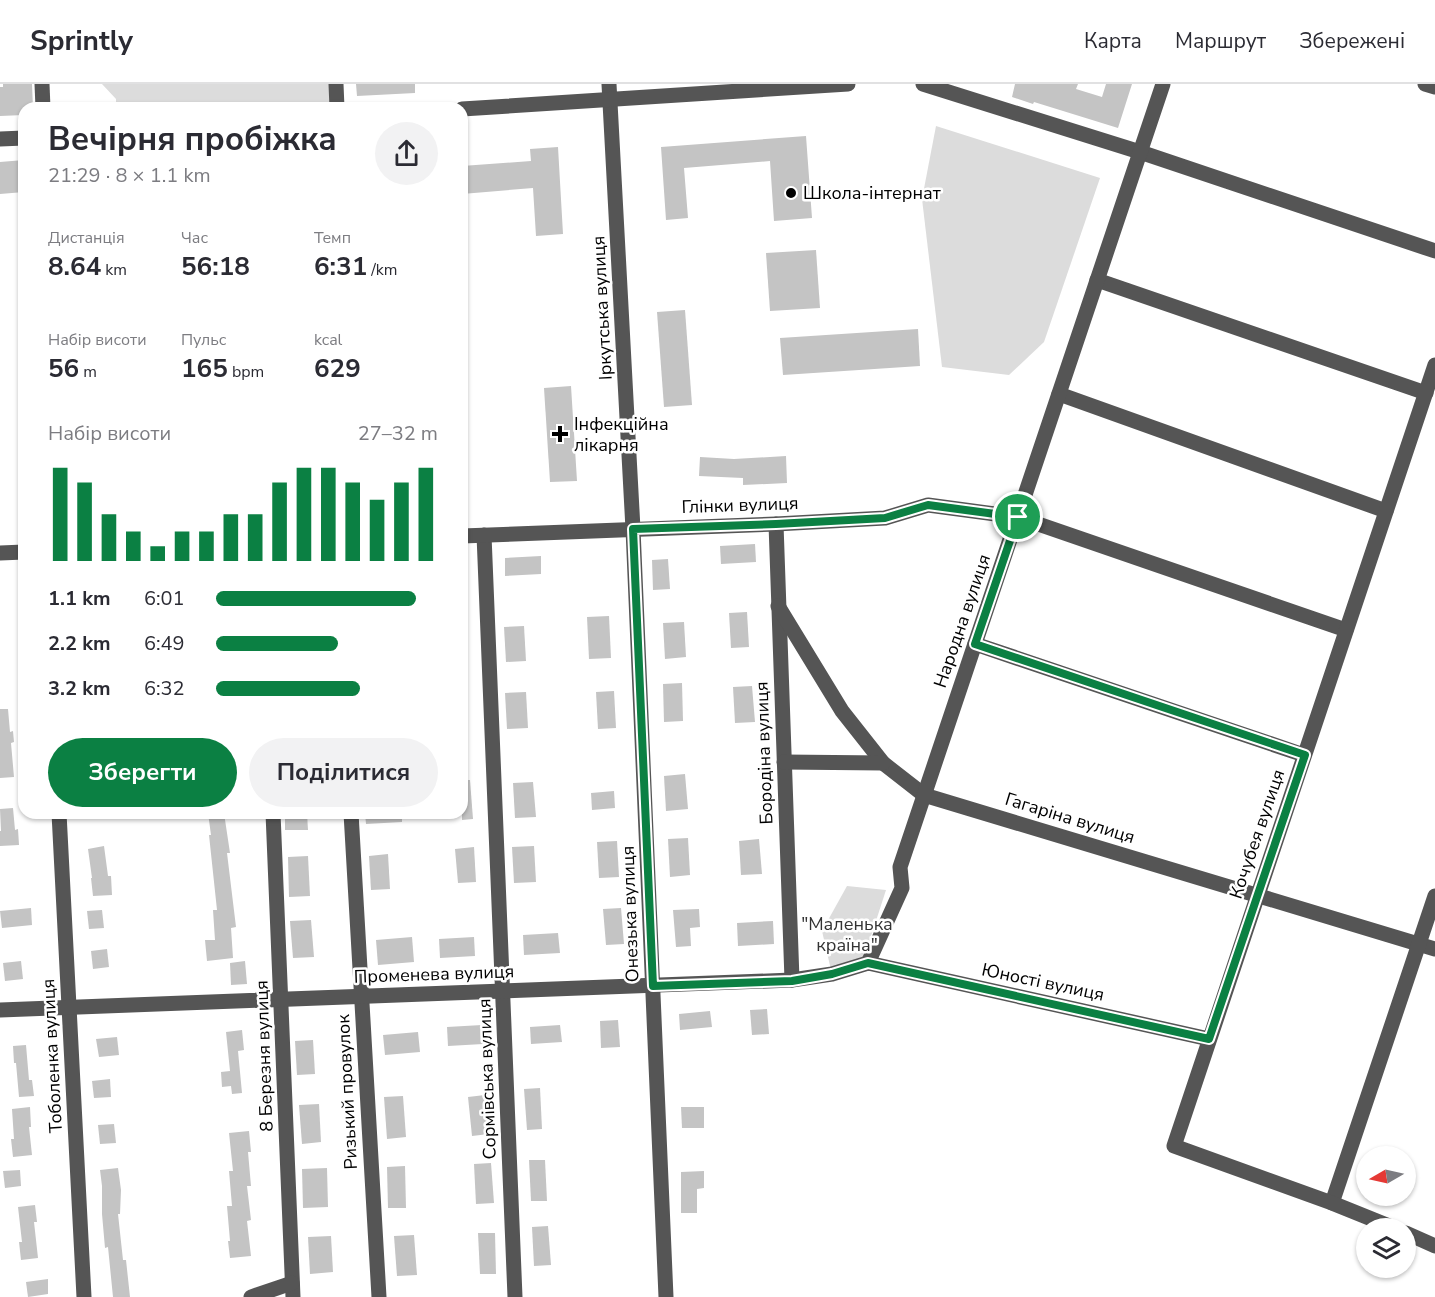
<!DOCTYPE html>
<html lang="uk">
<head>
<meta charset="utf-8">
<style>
  body { margin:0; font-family:"Nunito Sans",sans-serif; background:#f2f2f3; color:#2b2b33; height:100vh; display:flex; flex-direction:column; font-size:22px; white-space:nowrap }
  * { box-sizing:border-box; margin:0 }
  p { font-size:20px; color:#7c7c81 }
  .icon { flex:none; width:33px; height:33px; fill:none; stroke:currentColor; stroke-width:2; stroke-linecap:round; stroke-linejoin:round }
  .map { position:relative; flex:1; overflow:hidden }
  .details { position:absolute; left:18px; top:18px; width:450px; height:717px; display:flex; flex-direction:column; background:#fff; border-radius:18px; box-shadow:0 2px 4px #0004 }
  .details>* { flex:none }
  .needle { width:39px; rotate:261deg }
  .tools { position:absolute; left:1356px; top:1062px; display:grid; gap:12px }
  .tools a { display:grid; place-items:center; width:60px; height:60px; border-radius:50%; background:#fff; box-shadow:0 2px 4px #0004; font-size:30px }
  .pin { position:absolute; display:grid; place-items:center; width:51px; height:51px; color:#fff; margin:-26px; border:3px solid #fff; border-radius:50%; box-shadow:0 2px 6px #0007 }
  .round { display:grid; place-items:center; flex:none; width:63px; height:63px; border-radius:32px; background:#f2f2f3 }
  .headline { display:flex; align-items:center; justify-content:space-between; height:102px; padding:0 30px }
  h1 { font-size:33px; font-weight:700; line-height:45px }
  .figures { display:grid; grid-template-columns:repeat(3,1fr); gap:9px; height:102px; padding:6px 30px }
  .figures div { display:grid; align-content:center }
  .figures b { font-size:26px; font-weight:700 }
  .figures small { font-size:16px; font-weight:400 }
  .figures p { font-size:16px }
  .chart { height:168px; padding:12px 30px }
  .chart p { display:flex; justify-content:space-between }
  .chart svg { width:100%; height:108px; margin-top:6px; stroke:#0b8043; stroke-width:6 }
  .primary-button { display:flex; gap:12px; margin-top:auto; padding:12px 30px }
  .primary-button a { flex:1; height:69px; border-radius:36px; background:#0b8043; color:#fff; font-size:24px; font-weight:700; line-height:69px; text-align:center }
  .primary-button a+a { background:#f2f2f3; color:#2b2b33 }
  ul { padding:0 30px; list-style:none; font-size:20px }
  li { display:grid; grid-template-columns:96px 72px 1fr; align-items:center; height:45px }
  li i { height:15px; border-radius:8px; background:#0b8043 }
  header { display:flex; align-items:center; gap:36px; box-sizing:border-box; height:84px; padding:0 30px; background:#fff; border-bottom:2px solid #e1e1e2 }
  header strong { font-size:28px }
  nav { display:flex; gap:33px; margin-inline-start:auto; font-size:21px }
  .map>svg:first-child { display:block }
  .green { fill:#dcdcdc }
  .building { fill:#c4c4c4 }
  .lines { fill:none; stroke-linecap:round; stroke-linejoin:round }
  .minor { stroke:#555; stroke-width:15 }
  .route-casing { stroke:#fff; stroke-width:12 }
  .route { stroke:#0b8043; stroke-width:8 }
  .poi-dot { fill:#000; stroke:#fff; stroke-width:2 }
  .labels { text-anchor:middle; stroke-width:5; stroke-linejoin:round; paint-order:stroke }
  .poi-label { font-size:18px; fill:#000; stroke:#fff; text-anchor:start }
  .street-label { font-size:18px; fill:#000; stroke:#fff }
  .park-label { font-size:18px; fill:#333; stroke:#fff }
</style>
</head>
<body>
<header>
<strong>Sprintly</strong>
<nav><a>Карта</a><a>Маршрут</a><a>Збережені</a></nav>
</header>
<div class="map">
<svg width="1435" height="1213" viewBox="0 0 1435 1213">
  <rect width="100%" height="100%" fill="#fff"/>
  <g class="green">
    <path d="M102,0H335L337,24H116V15Z"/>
    <path d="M936,42L1100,94L1044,258L1009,291L942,283L922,115Z"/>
    <path d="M847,802L886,806L863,877L831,886L822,847Z"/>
  </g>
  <g class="building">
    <path d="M3,0H32L33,24H24V31L0,32V3H3Z"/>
    <path d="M356,0H415V9L357,12Z"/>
    <path d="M1015,0H1078L1076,5L1102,13L1106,0H1132L1118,44L1034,18L1033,20L1012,13Z"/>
    <path d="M806,52L812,134L774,137L770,77L684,84L688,134L666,136L661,63Z"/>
    <path d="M558,63L563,150L536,152L533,104L462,110V82L531,77L530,65Z"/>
    <path d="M24,76V108L0,110V78Z"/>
    <path d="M816,166L820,224L770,227L766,169Z"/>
    <path d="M685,226L692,321L664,323L657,228Z"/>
    <path d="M918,245L920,282L783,291L780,254Z"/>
    <path d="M571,302L577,397L550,398L544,304Z"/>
    <path d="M786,372L787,399L743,401V394L699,392L700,373L734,375Z"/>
    <path d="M755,460L756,478L721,480L720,462Z"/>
    <path d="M541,472V490L505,492V474Z"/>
    <path d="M668,475L670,505L653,506L652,476Z"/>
    <path d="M747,528L749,563L731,564L729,529Z"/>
    <path d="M609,532L611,574L589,575L587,533Z"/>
    <path d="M684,538L686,573L665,575L663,539Z"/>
    <path d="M524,542L526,577L506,578L504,543Z"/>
    <path d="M682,599L683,637L664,638L663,600Z"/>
    <path d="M752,602L755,638L735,639L733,603Z"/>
    <path d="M614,607L616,644L598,645L596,608Z"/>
    <path d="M526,608L528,644L507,645L505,609Z"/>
    <path d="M0,625H8L10,648L13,647L14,658L11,659L14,693L0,694Z"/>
    <path d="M685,690L688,725L666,727L664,692Z"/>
    <path d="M462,696H470L473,735L462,736Z"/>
    <path d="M533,698L536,733L515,734L513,699Z"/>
    <path d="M614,707L615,724L592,726L591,709Z"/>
    <path d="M13,724L15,746L18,745L19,761L0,762V747H1L0,725Z"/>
    <path d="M208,729H224L230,769H227L236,843L231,844L233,874L207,877L205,856H215L213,826H217L209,751H211Z"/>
    <path d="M285,729H307L308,746H285Z"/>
    <path d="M365,729H402V738L366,740Z"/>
    <path d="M688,754L690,791L670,793L668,755Z"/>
    <path d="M759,755L762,790L741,791L739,757Z"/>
    <path d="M617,757L619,793L599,794L597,758Z"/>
    <path d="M104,762L108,792H111L112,811L93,812L91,794H92L88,765Z"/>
    <path d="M534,762L536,798L514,799L512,763Z"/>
    <path d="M474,763L476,798L458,799L455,765Z"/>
    <path d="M388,770L390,805L371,806L369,772Z"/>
    <path d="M308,772L310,812L289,813L288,773Z"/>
    <path d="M31,824L32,841L2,844L0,827Z"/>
    <path d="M621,824L624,860L606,861L603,825Z"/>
    <path d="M699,825L700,843L690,844L691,862L676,863L673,826Z"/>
    <path d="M102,826L104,844L89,845L87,827Z"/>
    <path d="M311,836L314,873L293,874L290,837Z"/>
    <path d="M773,837L774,860L738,862L737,839Z"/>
    <path d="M558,849L560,869L524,871L523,851Z"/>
    <path d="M412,853L414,878L378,881L376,856Z"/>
    <path d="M474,853L475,872L440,874L439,855Z"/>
    <path d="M107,865L109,883L93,885L91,867Z"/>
    <path d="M21,877L23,895L5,897L3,879Z"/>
    <path d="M245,877L247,900L231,901L230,879Z"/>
    <path d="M767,925L769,950L752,951L750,926Z"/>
    <path d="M710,927L712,943L680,946L679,930Z"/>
    <path d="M618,936L620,963L601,964L600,937Z"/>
    <path d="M482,941L483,960L448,962L447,943Z"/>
    <path d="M560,941L562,958L531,960L530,943Z"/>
    <path d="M242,946L244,966L238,967L242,1009L232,1010L231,1002L222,1003L221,988L230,987L226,948Z"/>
    <path d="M418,948L420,968L385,971L383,951Z"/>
    <path d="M117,953L119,971L99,973L96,955Z"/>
    <path d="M313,956L315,990L297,991L295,957Z"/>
    <path d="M26,961L29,996H32L34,1012L19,1013L16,979H14L13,962Z"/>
    <path d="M110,995L111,1013L94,1014L92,997Z"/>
    <path d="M540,1004L542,1045L527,1046L524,1005Z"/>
    <path d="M485,1011L489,1050L472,1052L468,1013Z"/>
    <path d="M403,1012L406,1053L387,1055L384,1013Z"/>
    <path d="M319,1020L321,1058L302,1060L299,1021Z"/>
    <path d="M30,1023L31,1043H29L32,1071L13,1073L11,1055H14L12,1025Z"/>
    <path d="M681,1023H704V1044H682Z"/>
    <path d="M114,1040L116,1059L100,1060L98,1041Z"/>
    <path d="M249,1047L251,1068H248L251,1102H247L251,1136L247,1137L251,1172L230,1174L228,1157H230L227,1122H232L229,1087H233L229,1049Z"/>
    <path d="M529,1076H545L547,1117H531Z"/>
    <path d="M491,1079L494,1119L476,1120L474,1080Z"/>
    <path d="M405,1082L406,1124H388L387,1083Z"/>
    <path d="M118,1084L121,1106L120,1130H118L123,1176H126L130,1213H113L108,1163L105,1164L102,1130V1102L100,1086Z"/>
    <path d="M327,1084L328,1123L303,1124L302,1085Z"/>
    <path d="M20,1086L21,1102L5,1104L3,1087Z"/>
    <path d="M704,1087V1104L697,1105V1129H681V1088Z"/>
    <path d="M35,1121L37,1138H34L38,1174L21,1176L19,1158H22L18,1123Z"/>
    <path d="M548,1142L551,1181L534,1182L532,1143Z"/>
    <path d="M478,1149H495L496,1190H480Z"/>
    <path d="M414,1151L417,1191L397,1192L394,1152Z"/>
    <path d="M331,1152L333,1188L310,1190L308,1153Z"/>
    <path d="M48,1195V1210L28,1213L26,1198Z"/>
  </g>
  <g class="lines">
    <g class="minor">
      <path d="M42,0L43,24"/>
      <path d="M336,0L337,24"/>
      <path d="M609,0L633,445L666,1213"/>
      <path d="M923,0L1140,68L1435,167"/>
      <path d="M1425,0L1435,3"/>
      <path d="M462,25L848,0"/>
      <path d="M0,55L24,54"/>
      <path d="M1097,196L1426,309"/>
      <path d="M1059,310L1386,427"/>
      <path d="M776,440L792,896"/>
      <path d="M484,451L515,1213"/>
      <path d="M462,452L776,440L885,434L928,421L1018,433L1346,546"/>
      <path d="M0,469L24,468"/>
      <path d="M778,522L842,627L883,679L924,711L1435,865"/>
      <path d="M975,560L1304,671"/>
      <path d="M784,678L883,679"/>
      <path d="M59,729L84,1213"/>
      <path d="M273,729L293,1213"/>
      <path d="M351,729L379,1213"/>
      <path d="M868,879L902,804L900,783L1163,0"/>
      <path d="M868,879L1209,955"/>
      <path d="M0,926L792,896L832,890L868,879"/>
      <path d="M1332,1119L1435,812"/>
      <path d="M1394,1144L1332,1119L1174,1062L1435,281"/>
      <path d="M1406,1149L1435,1162"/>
      <path d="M251,1213L292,1199"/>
    </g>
  </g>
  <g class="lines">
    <g class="route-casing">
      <path id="route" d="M928,421L1018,433L975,560L1305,671L1209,955L868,879L832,890L792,897L653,902L633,445L776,440L885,434Z"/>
    </g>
    <use href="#route" class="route"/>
  </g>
  <g class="poi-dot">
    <circle cx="791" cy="109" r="6"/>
    <path d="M557 341h6v6h6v6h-6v6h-6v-6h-6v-6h6z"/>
  </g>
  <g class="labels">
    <g class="poi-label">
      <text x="803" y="115">Школа-інтернат</text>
      <text x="574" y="346">Інфекційна<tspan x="574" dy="21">лікарня</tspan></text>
    </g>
    <g class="street-label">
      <text transform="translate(602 224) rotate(-93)" y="6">Іркутська вулиця</text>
      <text transform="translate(740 421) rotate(-2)" y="6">Глінки вулиця</text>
      <text transform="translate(962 537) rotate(-71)" y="6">Народна вулиця</text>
      <text transform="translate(764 669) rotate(-92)" y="6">Бородіна вулиця</text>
      <text transform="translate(1070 734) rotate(17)" y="6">Гагаріна вулиця</text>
      <text transform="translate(1257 750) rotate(-71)" y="6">Кочубея вулиця</text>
      <text transform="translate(630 830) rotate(-92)" y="6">Онезька вулиця</text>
      <text transform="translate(434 890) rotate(-2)" y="6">Променева вулиця</text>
      <text transform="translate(1043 898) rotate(12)" y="6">Юності вулиця</text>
      <text transform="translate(52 972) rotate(-93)" y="6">Тоболенка вулиця</text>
      <text transform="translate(264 972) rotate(-92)" y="6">8 Березня вулиця</text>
      <text transform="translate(487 995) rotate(-92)" y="6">Сормівська вулиця</text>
      <text transform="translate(347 1008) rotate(-93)" y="6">Ризький провулок</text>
    </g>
    <g class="park-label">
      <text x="847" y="846">"Маленька<tspan x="847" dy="21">країна"</tspan></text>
    </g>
  </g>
</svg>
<div class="tools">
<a><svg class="needle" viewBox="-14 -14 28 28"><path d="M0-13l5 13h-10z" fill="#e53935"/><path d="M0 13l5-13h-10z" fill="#7c7c81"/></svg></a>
<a><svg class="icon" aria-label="layers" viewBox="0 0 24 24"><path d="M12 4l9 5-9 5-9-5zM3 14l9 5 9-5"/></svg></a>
</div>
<div class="pin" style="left:1018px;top:433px;background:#1e9e55"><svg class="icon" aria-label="arrive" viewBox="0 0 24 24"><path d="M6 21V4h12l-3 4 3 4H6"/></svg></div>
<section class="details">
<div class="headline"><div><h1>Вечірня пробіжка</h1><p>21:29 · 8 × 1.1 km</p></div><a class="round"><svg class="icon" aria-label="share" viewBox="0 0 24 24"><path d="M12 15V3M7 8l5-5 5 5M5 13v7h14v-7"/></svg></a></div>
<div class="figures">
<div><p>Дистанція</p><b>8.64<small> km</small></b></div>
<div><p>Час</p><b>56:18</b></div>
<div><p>Темп</p><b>6:31<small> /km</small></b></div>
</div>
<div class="figures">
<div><p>Набір висоти</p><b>56<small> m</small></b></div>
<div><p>Пульс</p><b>165<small> bpm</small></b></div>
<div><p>kcal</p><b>629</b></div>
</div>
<div class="chart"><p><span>Набір висоти</span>27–32 m</p>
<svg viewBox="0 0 160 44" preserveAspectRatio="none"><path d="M5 44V6M15 44V12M25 44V25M35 44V32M45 44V38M55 44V32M65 44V32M75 44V25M85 44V25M95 44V12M105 44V6M115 44V6M125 44V12M135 44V19M145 44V12M155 44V6"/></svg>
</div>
<ul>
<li><b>1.1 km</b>6:01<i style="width:90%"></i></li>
<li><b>2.2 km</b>6:49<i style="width:55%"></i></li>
<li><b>3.2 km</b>6:32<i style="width:65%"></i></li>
</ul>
<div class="primary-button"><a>Зберегти</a><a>Поділитися</a></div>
</section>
</div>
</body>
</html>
